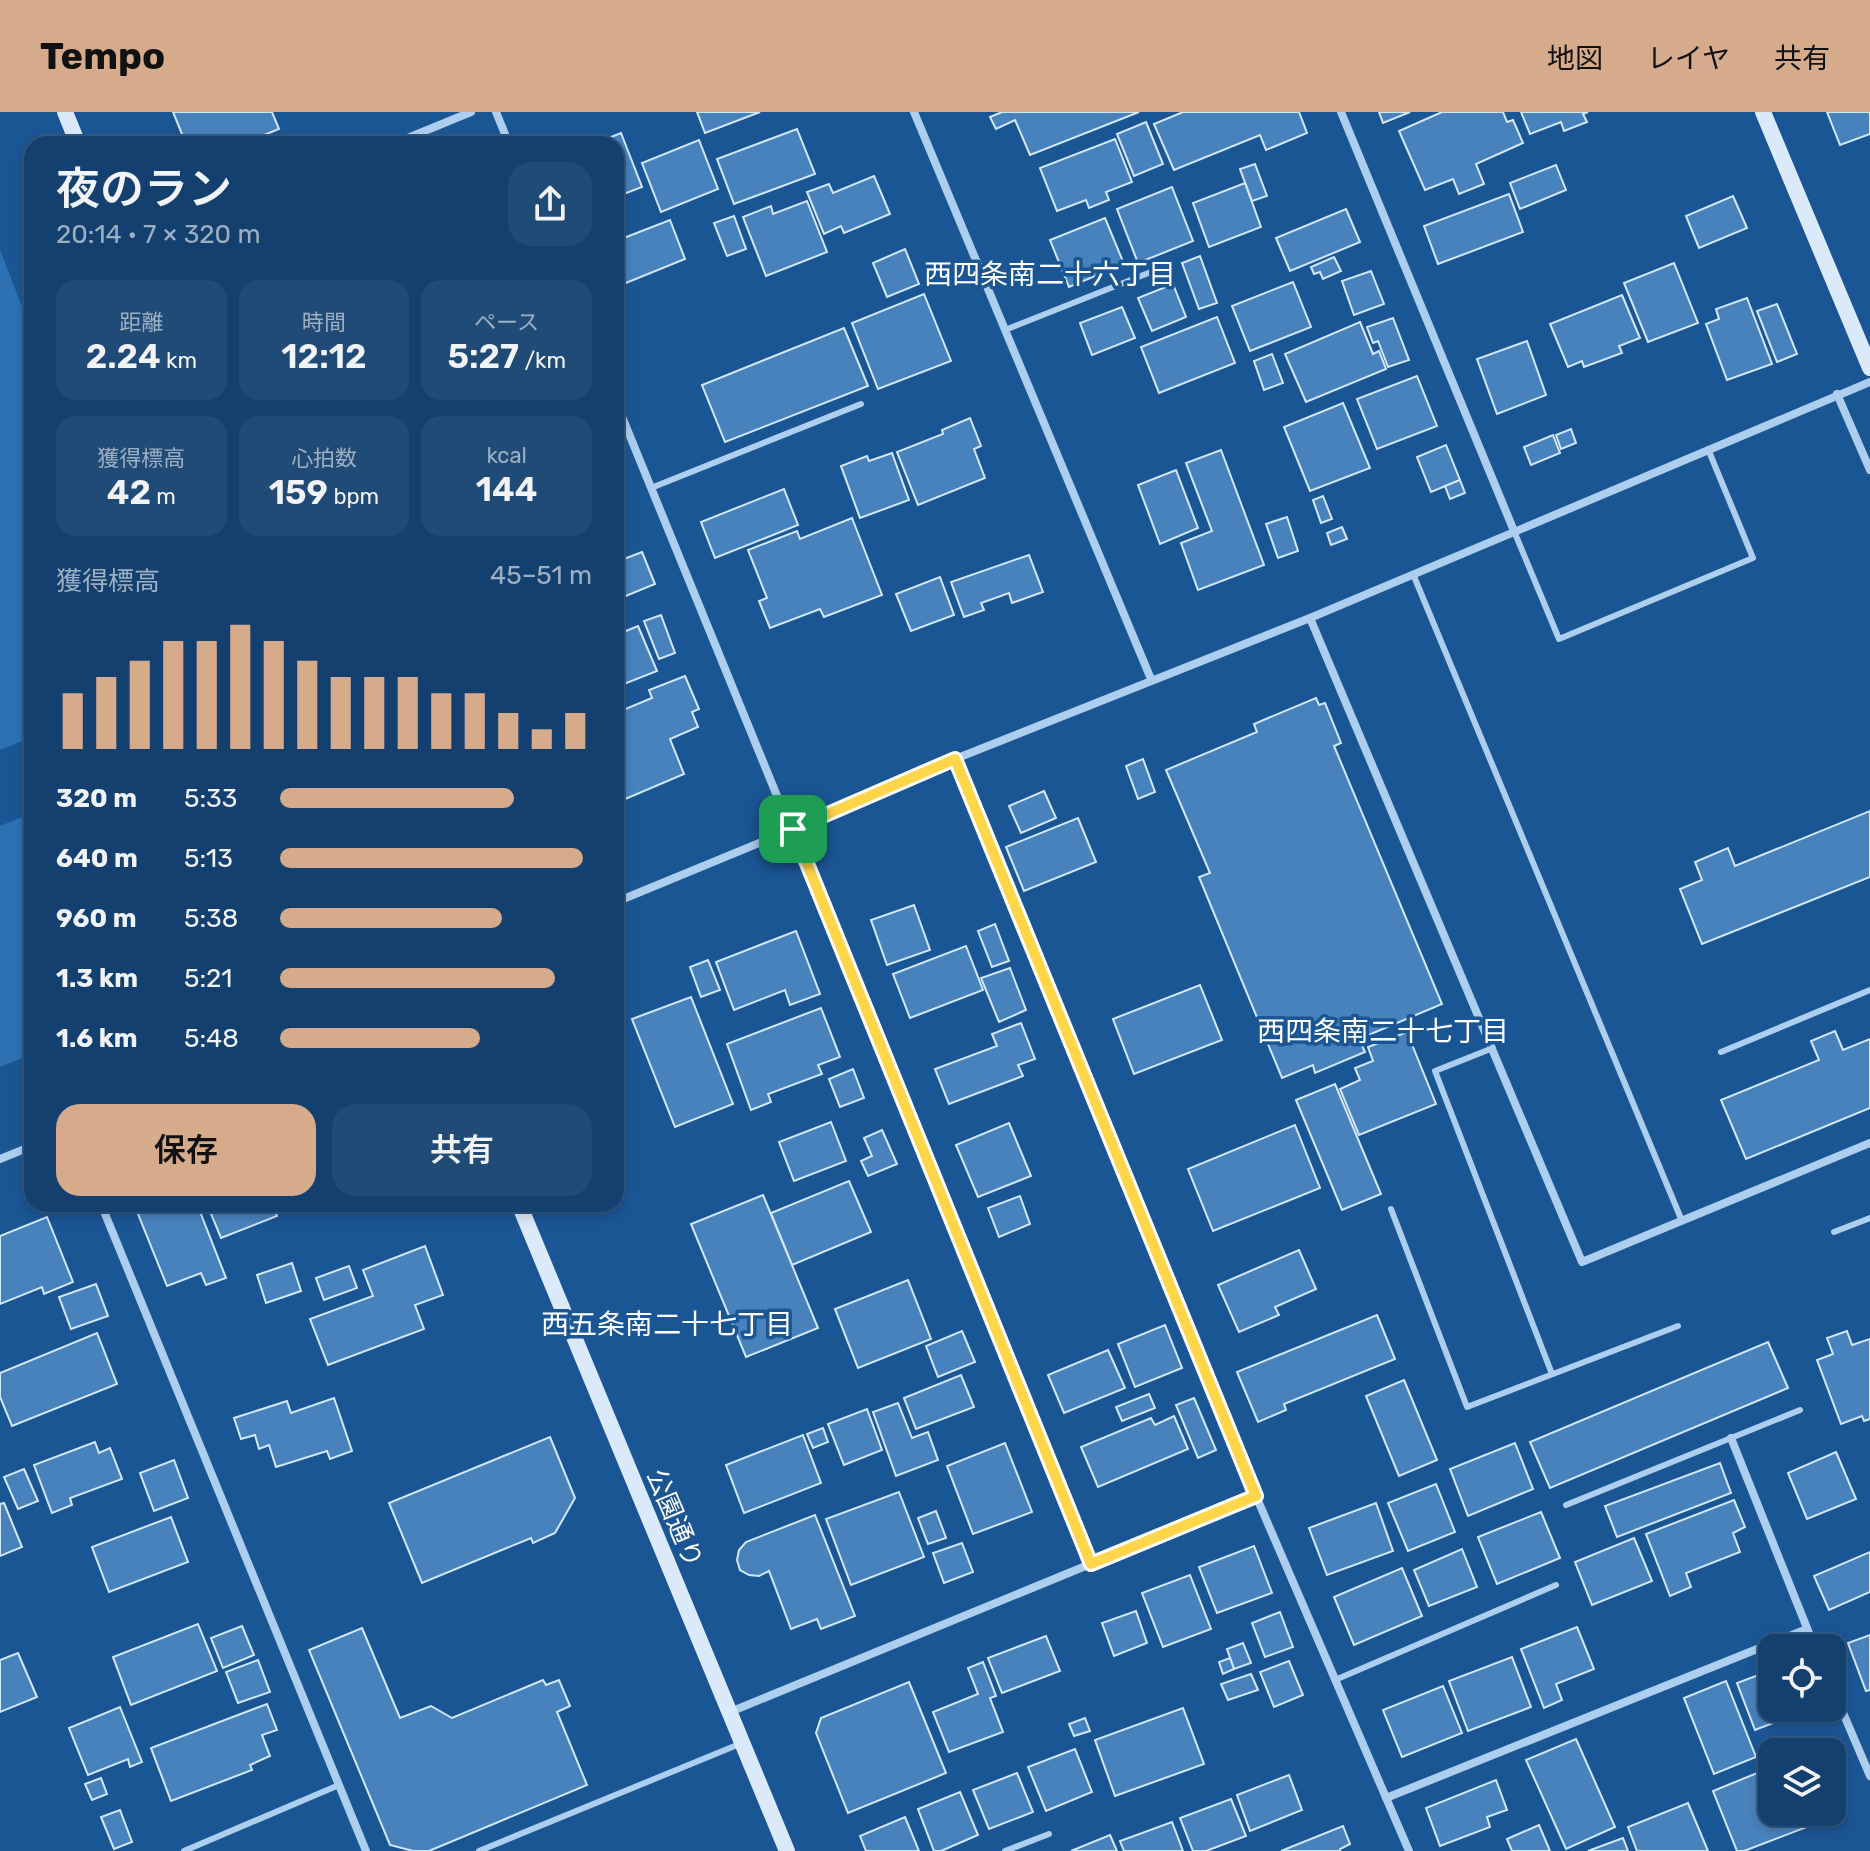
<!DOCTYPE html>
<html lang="ja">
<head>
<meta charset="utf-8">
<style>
  body { margin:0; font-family:Rubik,"Noto Sans JP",sans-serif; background:#214b77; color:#f1f3f6; height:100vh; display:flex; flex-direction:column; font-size:30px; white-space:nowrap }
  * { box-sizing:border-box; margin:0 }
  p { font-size:26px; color:#9dafc3 }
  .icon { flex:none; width:44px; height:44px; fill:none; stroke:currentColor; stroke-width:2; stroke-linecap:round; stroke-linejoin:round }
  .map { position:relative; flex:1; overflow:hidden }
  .panel { position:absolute; left:24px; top:24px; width:600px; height:1076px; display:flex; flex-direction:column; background:#14406f; border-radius:24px; box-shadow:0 4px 12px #0003,0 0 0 2px #335982 }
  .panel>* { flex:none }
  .controls { position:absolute; left:1758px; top:1522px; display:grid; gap:16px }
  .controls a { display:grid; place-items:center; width:88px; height:88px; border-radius:16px; background:#14406f; box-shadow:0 4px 12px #0003,0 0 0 2px #335982; font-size:40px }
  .pin { position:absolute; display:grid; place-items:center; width:68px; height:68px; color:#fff; margin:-34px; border-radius:16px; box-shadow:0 4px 12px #0006 }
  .round { display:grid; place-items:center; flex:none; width:84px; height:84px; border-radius:24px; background:#214b77 }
  .headline { display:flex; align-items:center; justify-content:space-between; height:136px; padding:0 32px }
  h1 { font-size:44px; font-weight:600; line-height:60px }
  .figures { display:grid; grid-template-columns:repeat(3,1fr); gap:12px; height:136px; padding:8px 32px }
  .figures div { display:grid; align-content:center; border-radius:20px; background:#214b77; text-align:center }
  .figures b { font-size:34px; font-weight:600 }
  .figures small { font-size:22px; font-weight:400 }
  .figures p { font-size:22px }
  .chart { height:224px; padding:16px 32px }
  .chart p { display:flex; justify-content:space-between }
  .chart svg { width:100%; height:144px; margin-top:8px; stroke:#d6ab8b; stroke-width:6 }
  .button { display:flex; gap:16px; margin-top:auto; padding:16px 32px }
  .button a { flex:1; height:92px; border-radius:24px; background:#d6ab8b; color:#111; font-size:32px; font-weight:600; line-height:92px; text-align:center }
  .button a+a { background:#214b77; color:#f1f3f6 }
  ul { padding:0 32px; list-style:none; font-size:26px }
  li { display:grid; grid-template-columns:128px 96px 1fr; align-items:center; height:60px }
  li i { height:20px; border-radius:10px; background:#d6ab8b }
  header { display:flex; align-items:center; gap:48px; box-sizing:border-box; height:112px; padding:0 40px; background:#d6ab8b; color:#111 }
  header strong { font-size:38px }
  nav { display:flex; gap:44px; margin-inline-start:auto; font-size:28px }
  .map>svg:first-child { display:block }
  .green { fill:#2e71b2 }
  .building { fill:#4882bd; stroke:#d3e7fb; stroke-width:2 }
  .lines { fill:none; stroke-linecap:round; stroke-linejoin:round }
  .lane { stroke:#adceef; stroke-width:6 }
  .street { stroke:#adceef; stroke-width:8 }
  .secondary { stroke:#daeafb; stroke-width:16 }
  .route-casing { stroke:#fff; stroke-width:16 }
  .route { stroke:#ffd54a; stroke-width:10 }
  .labels { text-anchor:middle; stroke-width:7; stroke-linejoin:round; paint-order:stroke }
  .street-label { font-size:26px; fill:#fff; stroke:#1b5694 }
  .neighbourhood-label { font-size:28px; fill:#fff; stroke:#1b5694 }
</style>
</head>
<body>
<header>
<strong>Tempo</strong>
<nav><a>地図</a><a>レイヤ</a><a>共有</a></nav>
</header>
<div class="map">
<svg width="1870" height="1739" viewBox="0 0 1870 1739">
  <rect width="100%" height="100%" fill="#1b5694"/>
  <g class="green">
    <path d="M0,138L32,220V625L0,638Z"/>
    <path d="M32,701V942L0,955V714Z"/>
  </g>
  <g class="building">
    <path d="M173,0H272L279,17L242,32H186Z"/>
    <path d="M697,0H760L705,21Z"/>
    <path d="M1002,0H1139L1030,43L1015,8L996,17L990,5Z"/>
    <path d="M1183,0H1299L1307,21L1266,38L1260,23L1174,58L1154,12Z"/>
    <path d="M1379,0H1410L1383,11Z"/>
    <path d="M1442,0H1503L1507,10L1513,8L1523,31L1476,52L1484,72L1459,82L1453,67L1425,78L1399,19Z"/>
    <path d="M1521,0H1588L1583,2L1587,10L1564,19L1561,10L1530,22Z"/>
    <path d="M1827,0H1870V22L1840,33Z"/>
    <path d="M1146,10L1163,52L1134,64L1117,22Z"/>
    <path d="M797,17L815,62L734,92L717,47Z"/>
    <path d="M621,21L642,75L616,85V32H593Z"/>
    <path d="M1115,27L1132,70L1106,80L1109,88L1089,96L1086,88L1057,99L1040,56Z"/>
    <path d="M699,28L718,77L661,100L642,51Z"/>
    <path d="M1255,52L1267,84L1252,89L1240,57Z"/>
    <path d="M1556,53L1566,78L1520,97L1510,71Z"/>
    <path d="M874,64L890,102L844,121L841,114L824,122L807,80L829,72L833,81Z"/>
    <path d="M1245,71L1261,115L1209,135L1193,91Z"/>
    <path d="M1172,75L1193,129L1138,151L1117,97Z"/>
    <path d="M1509,82L1523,120L1438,152L1424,114Z"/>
    <path d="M1733,84L1747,116L1699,136L1686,104Z"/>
    <path d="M807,89L827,140L766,164L743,105L771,94L773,102Z"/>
    <path d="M1346,97L1360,130L1290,159L1276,126Z"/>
    <path d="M734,104L746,137L727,144L714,111Z"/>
    <path d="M1105,106L1124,152L1069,175L1050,128Z"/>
    <path d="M670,108L685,147L616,175V129Z"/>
    <path d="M905,137L919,172L887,185L873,151Z"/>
    <path d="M1200,144L1217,191L1199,197L1182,151Z"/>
    <path d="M1334,145L1341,159L1323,167L1320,160L1314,162L1311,155Z"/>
    <path d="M1674,151L1698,211L1648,230L1624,171Z"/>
    <path d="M1371,159L1384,192L1354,203L1342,169Z"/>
    <path d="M1293,170L1311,215L1250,239L1232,194Z"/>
    <path d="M1173,172L1186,205L1152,219L1138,186Z"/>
    <path d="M924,182L951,249L878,277L852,211Z"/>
    <path d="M1622,183L1640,226L1619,234L1622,241L1584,255L1582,249L1568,255L1550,212Z"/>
    <path d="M1747,186L1772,252L1727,268L1706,212L1719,207L1716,197Z"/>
    <path d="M1777,192L1797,242L1777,250L1757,199Z"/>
    <path d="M1122,195L1135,226L1092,243L1080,211Z"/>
    <path d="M1217,205L1235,251L1159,281L1141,235Z"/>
    <path d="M1393,206L1409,248L1388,255L1378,229L1373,231L1367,215Z"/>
    <path d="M1360,210L1373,242L1379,239L1386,257L1306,290L1285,242Z"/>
    <path d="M844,216L868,274L725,330L702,273Z"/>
    <path d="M1527,229L1546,283L1497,302L1477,247Z"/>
    <path d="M1272,242L1283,271L1264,278L1254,249Z"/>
    <path d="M1417,264L1437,314L1377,337L1357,287Z"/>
    <path d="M1343,291L1370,356L1310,379L1284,315Z"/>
    <path d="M970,306L981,334L974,337L985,366L918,393L897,340L943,322L942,318Z"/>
    <path d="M1571,317L1576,331L1561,337L1556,323Z"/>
    <path d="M1553,323L1560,341L1531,353L1524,335Z"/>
    <path d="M1446,333L1460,368L1431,380L1417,345Z"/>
    <path d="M1221,338L1264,453L1198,478L1181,431L1212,419L1186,351Z"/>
    <path d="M892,341L909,388L860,406L841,354L867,344L869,349Z"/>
    <path d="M1176,358L1198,416L1160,432L1138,373Z"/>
    <path d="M1460,368L1465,381L1450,387L1445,374Z"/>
    <path d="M784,377L798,413L715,446L701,410Z"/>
    <path d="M1323,384L1332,407L1321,411L1313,388Z"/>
    <path d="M1287,405L1298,439L1278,446L1266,412Z"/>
    <path d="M852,406L882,483L824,505L820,497L770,516L759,489L767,486L748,438L797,419L800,427Z"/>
    <path d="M1342,415L1347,427L1331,433L1327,421Z"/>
    <path d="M642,440L655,472L621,486L616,474V450Z"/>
    <path d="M1029,443L1043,480L1012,491L1009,481L981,491L984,498L964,505L951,470Z"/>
    <path d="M940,465L954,503L911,519L896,482Z"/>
    <path d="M661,503L675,541L659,547L644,509Z"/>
    <path d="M638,514L657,559L624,572L621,564L616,566V523Z"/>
    <path d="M685,564L699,597L692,600L698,615L670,627L684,662L616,691V601L652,586L649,578Z"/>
    <path d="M1316,586L1319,593L1325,591L1341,631L1334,634L1442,892L1359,927L1365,940L1315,961L1313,953L1282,966L1199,765L1210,761L1166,658L1257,620L1254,612Z"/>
    <path d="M1143,647L1155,680L1138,687L1126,654Z"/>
    <path d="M1044,679L1056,706L1021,721L1009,694Z"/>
    <path d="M1870,699V765L1702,832L1680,777L1702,768L1695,750L1728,736L1735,754Z"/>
    <path d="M1078,706L1096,750L1024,779L1006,735Z"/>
    <path d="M914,793L930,838L887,853L871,808Z"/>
    <path d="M995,812L1009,849L992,855L978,819Z"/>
    <path d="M796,819L820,882L790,893L785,878L734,898L716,850Z"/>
    <path d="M966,834L983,878L910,906L893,862Z"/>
    <path d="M708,848L720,878L701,885L690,855Z"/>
    <path d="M1010,856L1026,898L999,910L981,866Z"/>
    <path d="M1200,873L1222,928L1134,962L1113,907Z"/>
    <path d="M691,885L733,992L675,1015L632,907Z"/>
    <path d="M821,896L840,945L818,953L822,962L768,982L771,990L751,998L727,932Z"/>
    <path d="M1021,911L1035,947L1018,953L1023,964L949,992L935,957L997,934L992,922Z"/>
    <path d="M1835,919L1843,938L1870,927V996L1746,1047L1721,988L1819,948L1811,929Z"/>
    <path d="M1407,920L1436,992L1359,1023L1340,977L1360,968L1355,956L1373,949L1368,935Z"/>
    <path d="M853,957L864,986L840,995L829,967Z"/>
    <path d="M1335,972L1381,1082L1342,1098L1296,988Z"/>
    <path d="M831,1010L846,1049L794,1069L779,1030Z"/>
    <path d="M1009,1011L1031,1064L978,1085L956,1033Z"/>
    <path d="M1295,1013L1320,1076L1213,1119L1188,1057Z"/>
    <path d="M882,1018L897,1052L868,1064L861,1049L872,1044L864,1026Z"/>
    <path d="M849,1069L871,1120L792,1153L771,1101Z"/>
    <path d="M763,1083L818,1216L746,1245L691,1112Z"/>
    <path d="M1020,1084L1030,1112L999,1125L988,1096Z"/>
    <path d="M134,1092H197L226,1166L206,1173L201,1161L167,1174Z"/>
    <path d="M207,1092H272L277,1104L221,1126Z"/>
    <path d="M47,1105L73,1170L44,1182L42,1175L0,1192V1124Z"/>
    <path d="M425,1134L443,1183L415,1193L424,1217L328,1253L310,1207L373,1184L363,1158Z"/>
    <path d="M1299,1138L1316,1177L1275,1195L1279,1203L1239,1220L1218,1173Z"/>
    <path d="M292,1151L301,1179L266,1191L257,1163Z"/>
    <path d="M349,1154L357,1176L324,1188L316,1166Z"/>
    <path d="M908,1168L931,1227L858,1256L835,1197Z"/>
    <path d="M96,1172L108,1204L71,1217L59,1185Z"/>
    <path d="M1377,1203L1395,1247L1284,1292L1286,1298L1258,1310L1237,1260Z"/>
    <path d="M1165,1213L1182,1256L1135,1275L1118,1232Z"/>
    <path d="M962,1219L975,1250L938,1265L926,1234Z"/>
    <path d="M1847,1219L1852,1233L1870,1227V1307L1864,1309L1862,1304L1841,1312L1817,1248L1833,1242L1827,1226Z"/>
    <path d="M97,1221L117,1272L12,1314L0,1285V1261Z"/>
    <path d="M1768,1230L1788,1276L1550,1376L1530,1330Z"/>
    <path d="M1108,1238L1125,1276L1064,1301L1048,1263Z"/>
    <path d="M961,1263L974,1295L916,1317L904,1286Z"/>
    <path d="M1404,1268L1437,1348L1399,1364L1366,1284Z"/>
    <path d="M1149,1282L1155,1296L1122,1309L1116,1295Z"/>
    <path d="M334,1286L352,1339L330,1347L327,1339L276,1355L269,1333L259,1337L255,1323L241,1327L234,1306L287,1289L291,1301Z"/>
    <path d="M1194,1286L1216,1338L1198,1346L1176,1293Z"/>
    <path d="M898,1291L912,1326L928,1320L938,1348L896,1364L873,1300Z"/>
    <path d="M867,1297L882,1338L844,1353L828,1312Z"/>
    <path d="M1174,1304L1188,1337L1098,1375L1081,1335L1151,1306L1155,1313Z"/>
    <path d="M823,1316L828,1330L813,1336L807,1322Z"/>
    <path d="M803,1323L821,1371L744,1401L726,1353Z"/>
    <path d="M550,1325L575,1386L555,1421L533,1431L531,1426L422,1471L389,1391Z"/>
    <path d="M95,1330L99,1341L110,1336L122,1367L70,1386L72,1393L52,1401L34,1353Z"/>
    <path d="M1005,1331L1032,1400L973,1422L947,1354Z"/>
    <path d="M1515,1331L1533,1377L1468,1404L1450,1357Z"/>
    <path d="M1836,1340L1856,1387L1807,1407L1788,1361Z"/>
    <path d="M174,1348L188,1386L154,1399L140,1361Z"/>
    <path d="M1720,1351L1731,1381L1617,1425L1605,1394Z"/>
    <path d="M24,1357L38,1389L18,1397L4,1365Z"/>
    <path d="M1436,1372L1455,1420L1408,1439L1388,1391Z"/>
    <path d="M899,1380L924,1445L851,1473L826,1407Z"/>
    <path d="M1734,1388L1745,1415L1733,1421L1740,1440L1686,1461L1691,1475L1670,1484L1646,1422Z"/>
    <path d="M4,1391L22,1435L0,1444V1392Z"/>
    <path d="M1376,1391L1393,1439L1327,1463L1309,1416Z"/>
    <path d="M936,1399L946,1426L928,1432L918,1406Z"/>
    <path d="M1541,1400L1560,1446L1497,1472L1478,1425Z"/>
    <path d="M815,1403L855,1504L821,1517L817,1507L791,1517L769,1459L759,1464L749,1463L740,1458L737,1448L739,1438L746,1430Z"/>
    <path d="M171,1405L188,1450L109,1480L92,1435Z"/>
    <path d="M1634,1426L1652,1469L1592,1493L1575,1450Z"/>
    <path d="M962,1431L973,1460L944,1471L933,1441Z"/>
    <path d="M1254,1434L1272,1481L1217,1501L1199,1455Z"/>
    <path d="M1462,1437L1477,1475L1429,1494L1414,1458Z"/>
    <path d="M1870,1440V1480L1829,1498L1814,1464Z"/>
    <path d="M1402,1456L1422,1504L1354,1533L1334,1485Z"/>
    <path d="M1190,1463L1211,1517L1163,1535L1142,1481Z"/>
    <path d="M1136,1499L1147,1531L1114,1544L1102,1511Z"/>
    <path d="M1280,1500L1293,1535L1265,1545L1252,1511Z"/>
    <path d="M198,1512L217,1559L131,1593L113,1545Z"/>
    <path d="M242,1514L254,1543L223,1556L211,1526Z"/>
    <path d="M1577,1515L1594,1557L1556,1572L1562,1588L1544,1596L1521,1537Z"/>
    <path d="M362,1516L400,1606L431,1594L452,1606L543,1568L546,1573L559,1568L570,1594L557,1600L587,1673L429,1739H413L390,1733L309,1538Z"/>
    <path d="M1870,1523V1578L1866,1579L1848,1531Z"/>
    <path d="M1046,1524L1060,1559L1002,1581L988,1546Z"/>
    <path d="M1243,1531L1251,1551L1234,1557L1227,1537Z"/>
    <path d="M18,1541L37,1585L0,1600V1548Z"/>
    <path d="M1512,1545L1531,1595L1468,1619L1449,1569Z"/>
    <path d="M1230,1546L1234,1557L1223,1562L1219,1550Z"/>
    <path d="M258,1548L270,1580L238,1591L226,1560Z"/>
    <path d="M1289,1549L1303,1583L1274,1595L1260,1560Z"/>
    <path d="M983,1550L996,1584L990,1586L1003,1620L949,1640L933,1600L978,1582L968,1556Z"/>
    <path d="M1772,1558V1596H1812L1755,1618L1737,1571Z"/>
    <path d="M1251,1562L1258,1578L1228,1588L1221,1572Z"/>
    <path d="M1726,1569L1756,1645L1714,1662L1684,1586Z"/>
    <path d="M909,1570L946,1661L848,1701L816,1621L821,1606Z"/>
    <path d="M1443,1574L1462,1621L1402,1645L1383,1598Z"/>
    <path d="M267,1592L277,1618L262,1623L270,1644L250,1653L252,1658L171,1689L151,1636Z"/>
    <path d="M120,1595L142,1650L130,1655L128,1647L88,1663L69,1616Z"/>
    <path d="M1183,1596L1204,1652L1115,1684L1095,1628Z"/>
    <path d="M1085,1606L1090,1619L1074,1624L1069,1612Z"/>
    <path d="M1576,1627L1615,1715L1566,1737L1526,1648Z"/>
    <path d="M1075,1637L1092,1680L1046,1699L1028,1655Z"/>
    <path d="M1772,1655V1700H1822L1825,1708L1744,1739H1737L1713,1679Z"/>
    <path d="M1017,1661L1033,1700L989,1717L973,1678Z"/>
    <path d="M1289,1663L1302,1698L1250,1719L1237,1683Z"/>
    <path d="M101,1666L107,1682L92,1688L85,1672Z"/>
    <path d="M1496,1668L1507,1698L1487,1705L1490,1715L1440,1734L1426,1696Z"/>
    <path d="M960,1680L978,1723L941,1739H934L918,1697Z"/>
    <path d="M1231,1687L1246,1724L1206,1739H1193L1180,1706Z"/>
    <path d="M1688,1691L1708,1739H1637L1628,1715Z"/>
    <path d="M120,1698L132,1730L114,1737L101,1705Z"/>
    <path d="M905,1705L919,1739H866L860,1724Z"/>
    <path d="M1172,1710L1183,1739H1124L1120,1729Z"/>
    <path d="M1539,1713L1550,1739H1512L1507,1727Z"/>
    <path d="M1343,1714L1350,1732L1340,1737V1739H1281Z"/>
    <path d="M1110,1723L1117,1739H1071Z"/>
    <path d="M1623,1726L1628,1739H1588Z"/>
  </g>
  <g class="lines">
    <g class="lane">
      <path d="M1005,218L1161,156"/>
      <path d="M651,376L861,292"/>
      <path d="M1514,419L1559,527L1753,446L1708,337"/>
      <path d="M1413,462L1682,1109"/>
      <path d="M1493,936L1435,959L1552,1262"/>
      <path d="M1721,940L1870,878"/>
      <path d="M1391,1097L1467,1295L1678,1214"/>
      <path d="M1834,1120L1870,1106"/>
      <path d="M1566,1393L1800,1298"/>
      <path d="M1335,1568L1556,1473"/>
      <path d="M184,1739L339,1673"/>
      <path d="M479,1739L742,1631"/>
      <path d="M1005,1739L1049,1722"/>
    </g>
    <g class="street">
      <path d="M496,0L509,32"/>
      <path d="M914,0L1151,567"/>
      <path d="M1341,0L1514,419"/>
      <path d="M393,32L471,0"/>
      <path d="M1837,282L1870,358"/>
      <path d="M616,290L1091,1452"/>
      <path d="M1310,506L1582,1150L1870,1031"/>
      <path d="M955,647L1256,1384L1409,1739"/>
      <path d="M616,790L793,717L955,647L1310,506L1870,270"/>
      <path d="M0,1047L32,1034"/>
      <path d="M101,1092L366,1739"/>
      <path d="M1731,1326L1815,1536"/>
      <path d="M1832,1575L1870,1664"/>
      <path d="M730,1600L1256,1384"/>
      <path d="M1386,1686L1807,1517"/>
    </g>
    <g class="secondary">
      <path d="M65,0L78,32"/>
      <path d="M1763,0L1870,256"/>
      <path d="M519,1092L787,1739"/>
    </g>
  </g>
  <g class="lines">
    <g class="route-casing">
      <path id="route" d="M955,647L1256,1384L1091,1452L793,717Z"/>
    </g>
    <use href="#route" class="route"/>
  </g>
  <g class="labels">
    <g class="street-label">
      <text transform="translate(675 1406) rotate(67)" y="9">公園通り</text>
    </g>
    <g class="neighbourhood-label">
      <text x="1050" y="172">西四条南二十六丁目</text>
      <text x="1383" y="929">西四条南二十七丁目</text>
      <text x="667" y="1222">西五条南二十七丁目</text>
    </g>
  </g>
</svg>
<div class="controls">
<a><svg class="icon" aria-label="locate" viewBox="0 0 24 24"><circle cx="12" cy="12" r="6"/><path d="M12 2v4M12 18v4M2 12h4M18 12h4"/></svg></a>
<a><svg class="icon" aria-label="layers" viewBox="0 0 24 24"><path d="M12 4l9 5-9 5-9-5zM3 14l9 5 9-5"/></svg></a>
</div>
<div class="pin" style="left:793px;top:717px;background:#1e9e55"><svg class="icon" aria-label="arrive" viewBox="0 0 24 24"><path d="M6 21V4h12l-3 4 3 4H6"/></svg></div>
<section class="panel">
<div class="headline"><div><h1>夜のラン</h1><p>20:14 · 7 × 320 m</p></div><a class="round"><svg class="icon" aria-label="share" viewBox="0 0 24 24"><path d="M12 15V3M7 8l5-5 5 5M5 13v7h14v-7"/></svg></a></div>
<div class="figures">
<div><p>距離</p><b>2.24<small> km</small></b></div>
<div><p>時間</p><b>12:12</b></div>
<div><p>ペース</p><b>5:27<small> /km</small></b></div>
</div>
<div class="figures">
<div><p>獲得標高</p><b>42<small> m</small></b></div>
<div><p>心拍数</p><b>159<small> bpm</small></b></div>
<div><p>kcal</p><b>144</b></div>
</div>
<div class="chart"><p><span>獲得標高</span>45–51 m</p>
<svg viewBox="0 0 160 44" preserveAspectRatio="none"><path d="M5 44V27M15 44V22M25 44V17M35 44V11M45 44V11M55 44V6M65 44V11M75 44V17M85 44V22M95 44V22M105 44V22M115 44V27M125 44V27M135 44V33M145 44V38M155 44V33"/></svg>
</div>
<ul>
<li><b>320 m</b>5:33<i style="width:75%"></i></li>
<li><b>640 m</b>5:13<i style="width:97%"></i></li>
<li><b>960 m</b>5:38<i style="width:71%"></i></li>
<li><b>1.3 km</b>5:21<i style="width:88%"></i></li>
<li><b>1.6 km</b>5:48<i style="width:64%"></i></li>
</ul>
<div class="button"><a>保存</a><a>共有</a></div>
</section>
</div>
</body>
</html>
